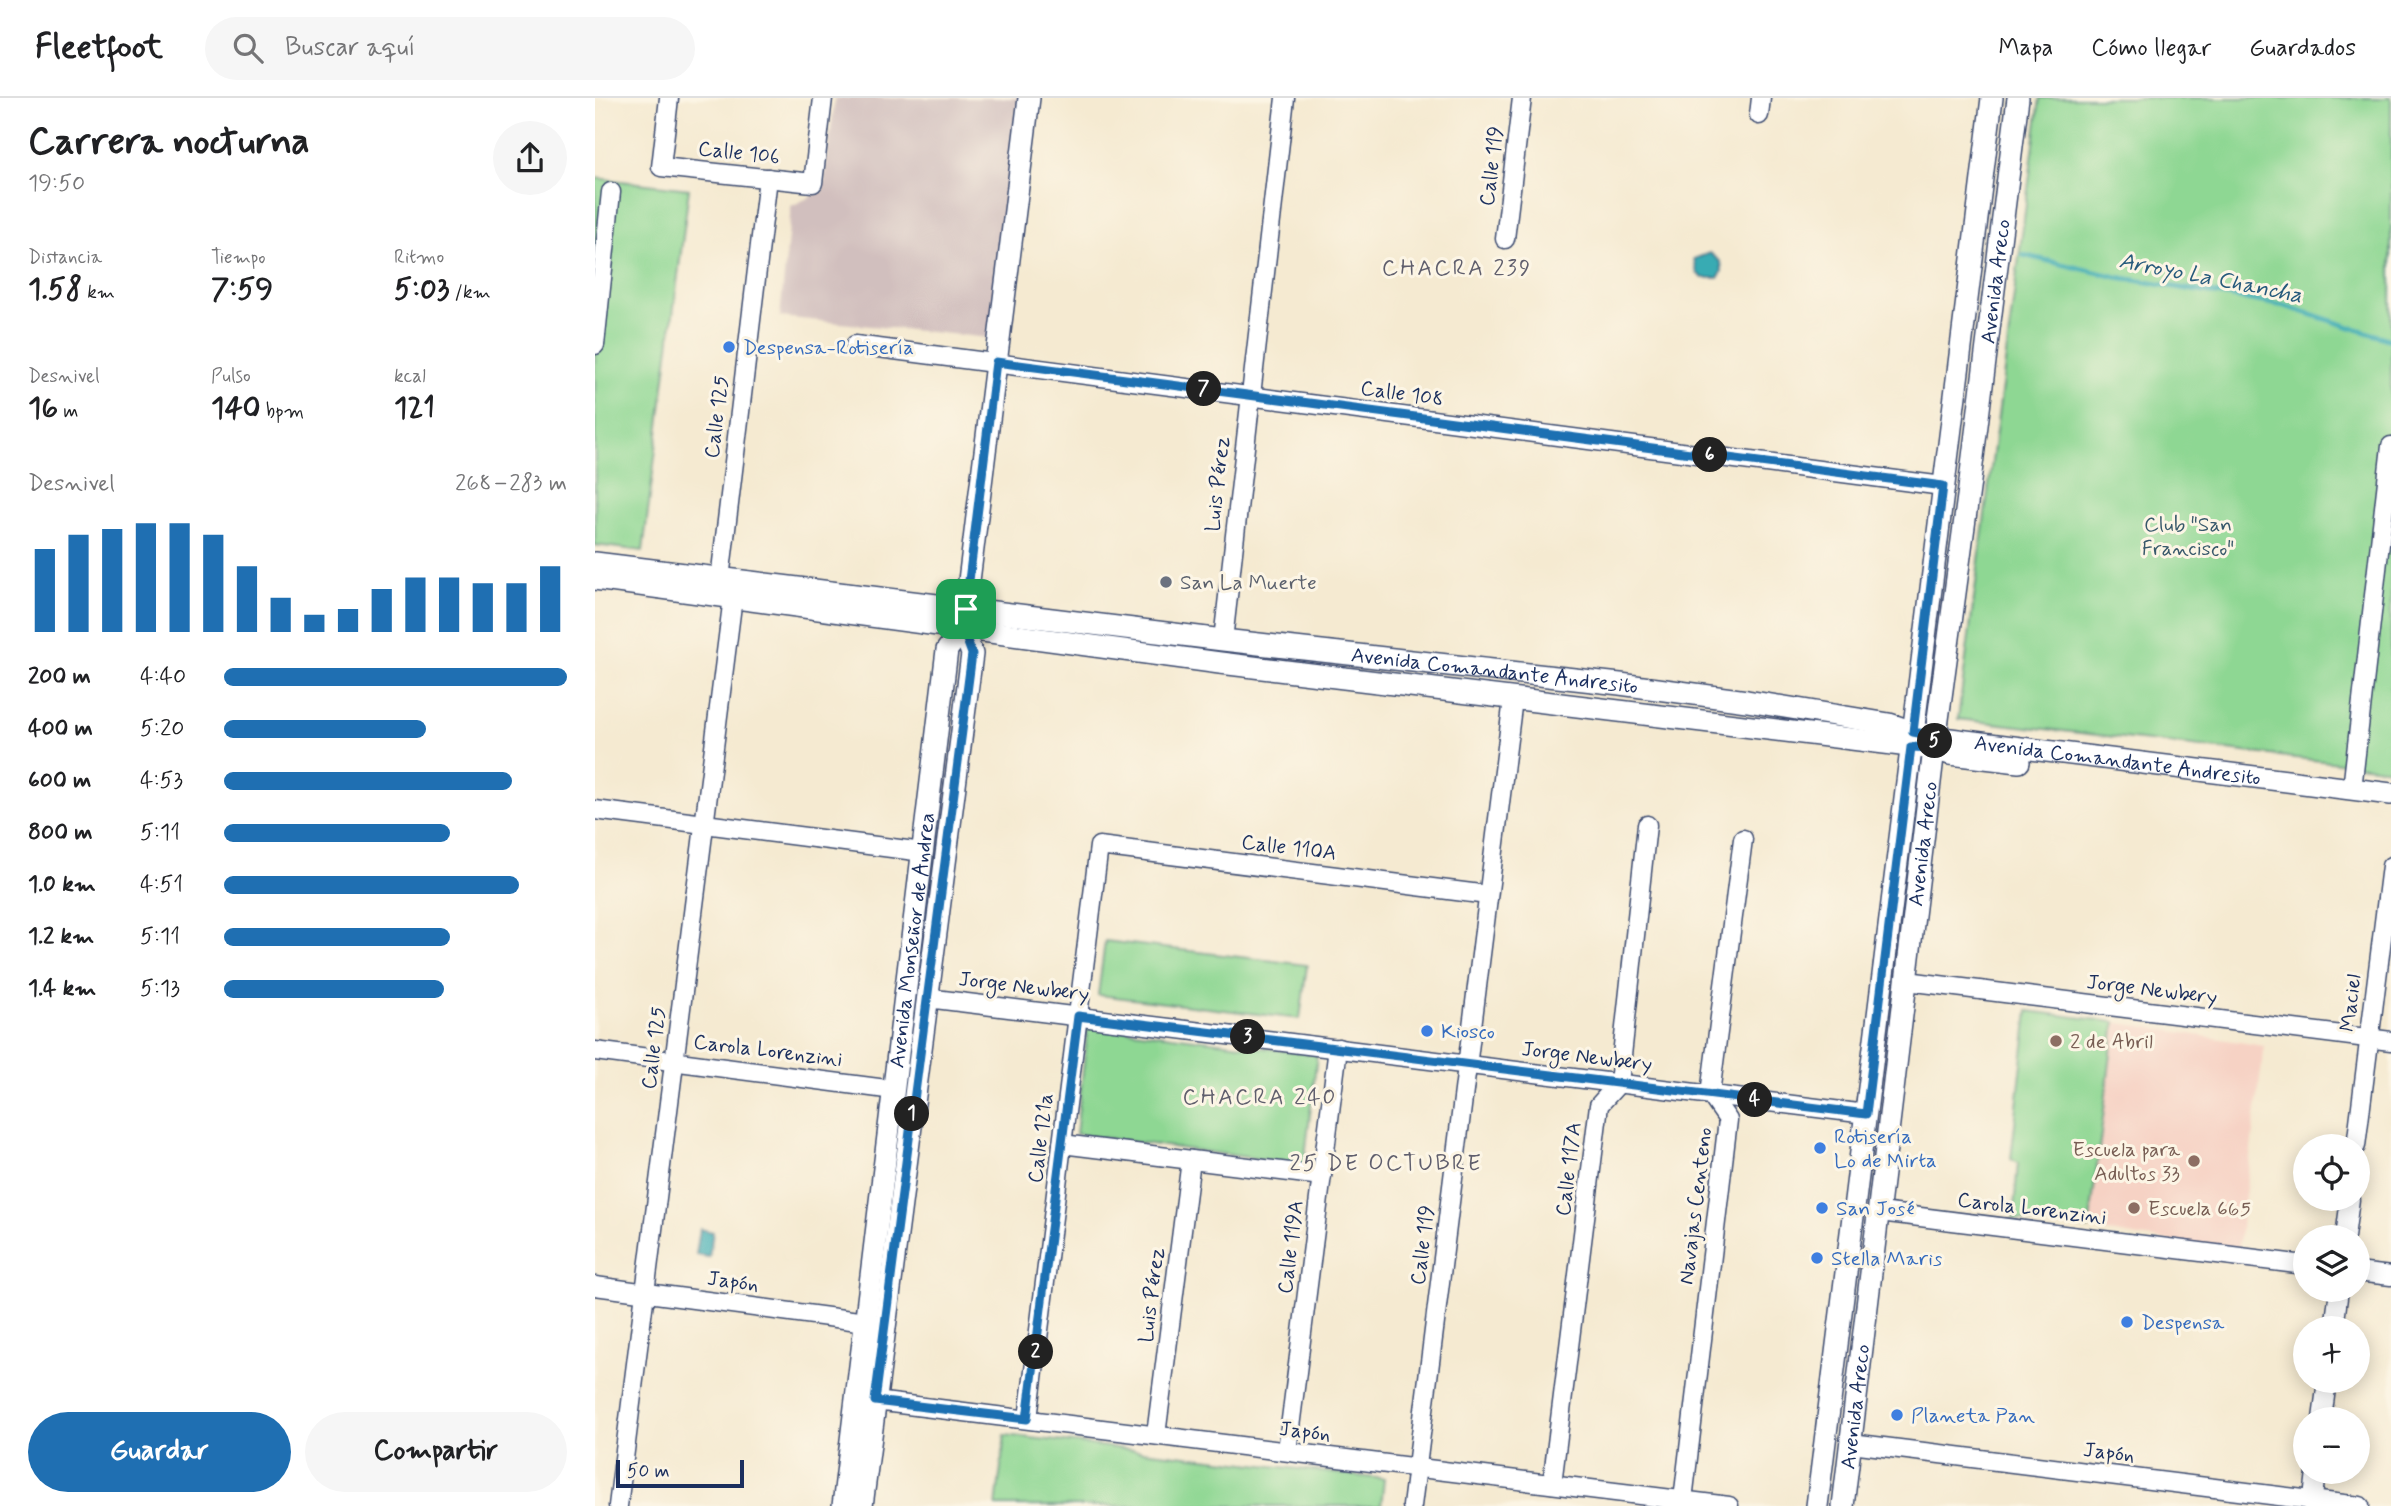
<!DOCTYPE html>
<html lang="es">
<head>
<meta charset="utf-8">
<style>
  body { margin:0; font-family:Mynerve,sans-serif; background:#f6f6f6; color:#202124; height:100vh; display:flex; flex-direction:column; font-size:26px; white-space:nowrap }
  * { box-sizing:border-box; margin:0 }
  p { font-size:23px; color:#757577 }
  .icon { flex:none; width:38px; height:38px; fill:none; stroke:currentColor; stroke-width:2; stroke-linecap:round; stroke-linejoin:round }
  .map { position:relative; flex:1; overflow:hidden }
  .panel { display:flex; flex-direction:column; background:#fff; width:595px }
  .panel>* { flex:none }
  .fabs { position:absolute; left:1698px; top:1036px; display:grid; gap:14px }
  .fabs a { display:grid; place-items:center; width:77px; height:77px; border-radius:50%; background:#fff; box-shadow:0 4px 18px #0003; font-size:35px }
  .scale { position:absolute; left:21px; bottom:18px; width:128px; box-sizing:border-box; padding-left:7px; border:4px solid #1b2f5e; border-top:0; font-size:19px; line-height:24px; white-space:nowrap; color:#1b2f5e; -webkit-text-stroke:5px #fcf5e5; paint-order:stroke }
  .pin { position:absolute; display:grid; place-items:center; width:60px; height:60px; color:#fff; margin:-30px; border-radius:14px; box-shadow:0 4px 10px #0006 }
  .km { position:absolute; width:35px; height:35px; margin:-18px; border-radius:50%; background:#222; color:#fff; font-size:19px; line-height:35px; text-align:center }
  .round { display:grid; place-items:center; flex:none; width:74px; height:74px; border-radius:37px; background:#f6f6f6 }
  .headline { display:flex; align-items:center; justify-content:space-between; height:119px; padding:0 28px }
  h1 { font-size:38px; font-weight:800; line-height:52px }
  .stats { display:grid; grid-template-columns:repeat(3,1fr); gap:10px; height:119px; padding:7px 28px }
  .stats div { display:grid; align-content:center }
  .stats b { font-size:30px; font-weight:800 }
  .stats small { font-size:19px; font-weight:400 }
  .stats p { font-size:19px }
  .chart { height:196px; padding:14px 28px }
  .chart p { display:flex; justify-content:space-between }
  .chart svg { width:100%; height:126px; margin-top:7px; stroke:#1f6fb2; stroke-width:6 }
  .cta { display:flex; gap:14px; margin-top:auto; padding:14px 28px }
  .cta a { flex:1; height:80px; border-radius:42px; background:#1f6fb2; color:#fff; font-size:28px; font-weight:800; line-height:80px; text-align:center }
  .cta a+a { background:#f6f6f6; color:#202124 }
  ul { padding:0 28px; list-style:none; font-size:23px }
  li { display:grid; grid-template-columns:112px 84px 1fr; align-items:center; height:52px }
  li i { height:18px; border-radius:9px; background:#1f6fb2 }
  header { display:flex; align-items:center; gap:42px; box-sizing:border-box; height:98px; padding:0 35px; background:#fff; border-bottom:2px solid #e0e0e0 }
  header strong { font-size:33px }
  nav { display:flex; gap:38px; margin-inline-start:auto; font-size:24px }
  .search { width:490px; height:63px; background:#f6f6f6; display:flex; align-items:center; gap:18px; box-sizing:border-box; padding:0 24px; border-radius:38px; color:#757577; font-size:26px }
  main { display:flex; flex:1; min-height:0 }
  .map>svg:first-child { display:block }
  .built { fill:#f6d2c4 }
  .industrial { fill:#d1bfbe }
  .green { fill:#8ed793; stroke:#548378; stroke-width:2 }
  .water { fill:#39abb3; stroke:#2a6d88; stroke-width:2 }
  .lines { fill:none; stroke-linecap:round; stroke-linejoin:round }
  .stream { stroke:#39abb3; stroke-width:5 }
  .minor-casing { stroke:#3c4b6f; stroke-width:21 }
  .major-casing { stroke:#3c4b6f; stroke-width:24 }
  .minor { stroke:#fff; stroke-width:18 }
  .major { stroke:#fff; stroke-width:21 }
  .route-casing { stroke:#fff; stroke-width:14 }
  .route { stroke:#1f6fb2; stroke-width:9 }
  .shop-dot { fill:#3f7fe0; stroke:#fcf5e5; stroke-width:2.5 }
  .worship-dot { fill:#6b7280; stroke:#fcf5e5; stroke-width:2.5 }
  .education-dot { fill:#8d6e63; stroke:#fcf5e5; stroke-width:2.5 }
  .labels { text-anchor:middle; stroke-width:6; stroke-linejoin:round; paint-order:stroke }
  .street-label { font-size:21px; fill:#1b2f5e; stroke:#fcf5e5 }
  .shop-label { font-size:21px; fill:#366cbe; stroke:#fcf5e5; text-anchor:start }
  .park-label { font-size:21px; fill:#38596b; stroke:#fcf5e5 }
  .worship-label { font-size:21px; fill:#5b616d; stroke:#fcf5e5; text-anchor:start }
  .education-label { font-size:21px; fill:#785e54; stroke:#fcf5e5; text-anchor:start }
  .neighbourhood-label { font-size:23px; letter-spacing:2px; fill:#605f6d; stroke:#fcf5e5 }
  .water-label { font-size:23px; font-style:italic; fill:#265a7c; stroke:#fcf5e5 }
</style>
</head>
<body>
<header>
<strong>Fleetfoot</strong>
<div class="search"><svg class="icon" aria-label="search" viewBox="0 0 24 24"><circle cx="10" cy="10" r="6"/><path d="M15 15l6 6"/></svg>Buscar aquí</div>
<nav><a>Mapa</a><a>Cómo llegar</a><a>Guardados</a></nav>
</header>
<main>
<section class="panel">
<div class="headline"><div><h1>Carrera nocturna</h1><p>19:50</p></div><a class="round"><svg class="icon" aria-label="share" viewBox="0 0 24 24"><path d="M12 15V3M7 8l5-5 5 5M5 13v7h14v-7"/></svg></a></div>
<div class="stats">
<div><p>Distancia</p><b>1.58<small> km</small></b></div>
<div><p>Tiempo</p><b>7:59</b></div>
<div><p>Ritmo</p><b>5:03<small> /km</small></b></div>
</div>
<div class="stats">
<div><p>Desnivel</p><b>16<small> m</small></b></div>
<div><p>Pulso</p><b>140<small> bpm</small></b></div>
<div><p>kcal</p><b>121</b></div>
</div>
<div class="chart"><p><span>Desnivel</span>268–283 m</p>
<svg viewBox="0 0 160 44" preserveAspectRatio="none"><path d="M5 44V15M15 44V10M25 44V8M35 44V6M45 44V6M55 44V10M65 44V21M75 44V32M85 44V38M95 44V36M105 44V29M115 44V25M125 44V25M135 44V27M145 44V27M155 44V21"/></svg>
</div>
<ul>
<li><b>200 m</b>4:40<i style="width:100%"></i></li>
<li><b>400 m</b>5:20<i style="width:59%"></i></li>
<li><b>600 m</b>4:53<i style="width:84%"></i></li>
<li><b>800 m</b>5:11<i style="width:66%"></i></li>
<li><b>1.0 km</b>4:51<i style="width:86%"></i></li>
<li><b>1.2 km</b>5:11<i style="width:66%"></i></li>
<li><b>1.4 km</b>5:13<i style="width:64%"></i></li>
</ul>
<div class="cta"><a>Guardar</a><a>Compartir</a></div>
</section>
<div class="map">
<svg width="1796" height="1408" viewBox="0 0 1796 1408">
  <rect width="100%" height="100%" fill="#fcf5e5"/>
  <filter id="ink" filterUnits="userSpaceOnUse"><feTurbulence type="fractalNoise" baseFrequency=".0143" numOctaves="2"/><feDisplacementMap in="SourceGraphic" scale="14" xChannelSelector="R" yChannelSelector="G"/><feConvolveMatrix kernelMatrix="1 2 1 2 8 2 1 2 1" color-interpolation-filters="sRGB"/></filter>
  <filter id="wash" filterUnits="userSpaceOnUse"><feTurbulence type="fractalNoise" baseFrequency=".00686" numOctaves="4" result="noise"/><feDisplacementMap in="SourceGraphic" scale="28" xChannelSelector="R" yChannelSelector="G"/><feGaussianBlur stdDeviation="1.57" result="paint"/><feColorMatrix in="noise" values="0 0 0 0 0 0 0 0 0 0 0 0 0 0 0 0 0 1.4 0 .05"/><feComposite in="paint" operator="in"/></filter>
  <g filter="url(#wash)">
    <rect width="100%" height="100%" fill="#f5ead1"/>
    <path class="built" d="M1520,924L1669,948L1643,1154L1494,1131Z"/>
    <path class="industrial" d="M240,0H424L395,240L185,219L196,108L228,93Z"/>
    <g class="green">
      <path d="M1445,0H1796V671L1363,621Z"/>
      <path d="M0,80L94,91L48,453L0,447Z"/>
      <path d="M510,843L712,867L705,921L503,897Z"/>
      <path d="M1433,913L1520,924L1494,1131L1418,1121L1423,1065L1416,1061Z"/>
      <path d="M493,927L722,957L709,1067L481,1036Z"/>
      <path d="M410,1337L789,1381L786,1408H401Z"/>
    </g>
    <g class="water">
      <path d="M1115,155L1126,164L1127,173L1123,180H1108L1102,175L1099,161Z"/>
      <path d="M105,1131L118,1134L114,1159L101,1157Z"/>
    </g>
    <g class="lines">
      <path class="stream" d="M1428,157L1522,179L1690,208L1796,242"/>
    </g>
  </g>
  <g filter="url(#ink)">
    <g class="lines">
      <g class="minor-casing">
        <g id="minor">
          <path d="M74,0L66,69L218,85L228,0"/>
          <path d="M1164,17L1166,0"/>
          <path d="M910,141L927,0"/>
          <path d="M0,247L16,94"/>
          <path d="M260,247L1348,388"/>
          <path d="M125,481L173,80"/>
          <path d="M628,542L690,0"/>
          <path d="M1757,691L1796,348"/>
          <path d="M0,712L328,754"/>
          <path d="M1312,883L1796,943"/>
          <path d="M332,900L1271,1016"/>
          <path d="M0,953L299,992"/>
          <path d="M467,1046L727,1078"/>
          <path d="M1761,1048L1796,768"/>
          <path d="M1285,1114L1710,1167"/>
          <path d="M1750,1139L1755,1101"/>
          <path d="M1762,1174L1796,1178"/>
          <path d="M0,1188L271,1224"/>
          <path d="M1739,1230L1744,1192"/>
          <path d="M280,1303L1134,1408"/>
          <path d="M433,1321L504,748L893,797"/>
          <path d="M1727,1321L1732,1283"/>
          <path d="M561,1337L596,1062"/>
          <path d="M1256,1345L1765,1408"/>
          <path d="M692,1353L743,950"/>
          <path d="M957,1386L1004,1007L1024,985L1052,727"/>
          <path d="M1088,1402L1133,1022L1115,996L1148,741"/>
          <path d="M23,1408L138,499"/>
          <path d="M817,1408L918,601"/>
          <path d="M1717,1408L1721,1374"/>
        </g>
      </g>
      <g class="major-casing">
        <g id="major">
          <path id="s1" d="M0,465L628,542L1025,586L1152,603L1294,626L1318,634L1355,641L1796,696"/>
          <path d="M0,481L625,565L1339,651L1355,656L1424,664"/>
          <path id="s2" d="M248,1408L352,552L368,531"/>
          <path d="M267,1408L377,556L368,531L434,0"/>
          <path d="M1222,1408L1397,0"/>
          <path id="s3" d="M1248,1408L1339,651L1374,391L1423,0"/>
        </g>
      </g>
      <use href="#minor" class="minor"/>
      <use href="#major" class="major"/>
    </g>
  </g>
  <g class="lines" filter="url(#ink)">
    <g class="route-casing">
      <path id="route" d="M401,264L1348,388L1318,634L1340,638L1339,650L1316,649L1271,1016L483,918L432,1321L280,1303L377,556L368,531Z"/>
    </g>
    <use href="#route" class="route"/>
  </g>
  <g class="shop-dot">
    <circle cx="134" cy="249" r="7"/>
    <circle cx="832" cy="933" r="7"/>
    <circle cx="1225" cy="1050" r="7"/>
    <circle cx="1227" cy="1110" r="7"/>
    <circle cx="1222" cy="1160" r="7"/>
    <circle cx="1532" cy="1224" r="7"/>
    <circle cx="1302" cy="1317" r="7"/>
  </g>
  <circle class="worship-dot" cx="571" cy="484" r="7"/>
  <g class="education-dot">
    <circle cx="1461" cy="943" r="7"/>
    <circle cx="1599" cy="1063" r="7"/>
    <circle cx="1539" cy="1110" r="7"/>
  </g>
  <g class="labels">
    <g class="street-label">
      <text transform="translate(144 54) rotate(6)" y="7">Calle 106</text>
      <text transform="translate(896 68) rotate(-83)" y="7">Calle 119</text>
      <text dy="7" stroke="none"><textPath href="#s3" startOffset="1234">Avenida Areco</textPath></text>
      <text transform="translate(807 295) rotate(8)" y="7">Calle 108</text>
      <text transform="translate(121 319) rotate(-83)" y="7">Calle 125</text>
      <text transform="translate(622 386) rotate(-84)" y="7">Luis Pérez</text>
      <text dy="7" stroke="none"><textPath href="#s1" startOffset="906">Avenida Comandante Andresito</textPath></text>
      <text dy="7" stroke="none"><textPath href="#s1" startOffset="1536">Avenida Comandante Andresito</textPath></text>
      <text dy="7" stroke="none"><textPath href="#s3" startOffset="667">Avenida Areco</textPath></text>
      <text transform="translate(694 749) rotate(7)" y="7">Calle 110A</text>
      <text dy="7" stroke="none"><textPath href="#s2" startOffset="570">Avenida Monseñor de Andrea</textPath></text>
      <text transform="translate(429 888) rotate(7)" y="7">Jorge Newbery</text>
      <text transform="translate(1557 891) rotate(7)" y="7">Jorge Newbery</text>
      <text transform="translate(1755 905) rotate(-83)" y="7">Maciel</text>
      <text transform="translate(58 950) rotate(-83)" y="7">Calle 125</text>
      <text transform="translate(173 952) rotate(7)" y="7">Carola Lorenzini</text>
      <text transform="translate(992 958) rotate(7)" y="7">Jorge Newbery</text>
      <text transform="translate(445 1040) rotate(-83)" y="7">Calle 121a</text>
      <text transform="translate(973 1071) rotate(-83)" y="7">Calle 117A</text>
      <text transform="translate(1100 1108) rotate(-83)" y="7">Navajas Centeno</text>
      <text transform="translate(1437 1110) rotate(7)" y="7">Carola Lorenzini</text>
      <text transform="translate(827 1147) rotate(-83)" y="7">Calle 119</text>
      <text transform="translate(695 1149) rotate(-83)" y="7">Calle 119A</text>
      <text transform="translate(138 1183) rotate(8)" y="7">Japón</text>
      <text transform="translate(556 1197) rotate(-83)" y="7">Luis Pérez</text>
      <text dy="7" stroke="none"><textPath href="#s3" startOffset="100">Avenida Areco</textPath></text>
      <text transform="translate(710 1333) rotate(7)" y="7">Japón</text>
      <text transform="translate(1514 1354) rotate(7)" y="7">Japón</text>
    </g>
    <g class="shop-label">
      <text x="148" y="256">Despensa-Rotisería</text>
      <text x="846" y="940">Kiosco</text>
      <text x="1239" y="1045">Rotisería<tspan x="1239" dy="24">Lo de Mirta</tspan></text>
      <text x="1241" y="1117">San José</text>
      <text x="1236" y="1167">Stella Maris</text>
      <text x="1546" y="1231">Despensa</text>
      <text x="1316" y="1324">Planeta Pan</text>
    </g>
    <g class="park-label">
      <text x="1593" y="433">Club "San<tspan x="1593" dy="24">Francisco"</tspan></text>
    </g>
    <g class="worship-label">
      <text x="585" y="491">San La Muerte</text>
    </g>
    <g class="education-label">
      <text x="1475" y="950">2 de Abril</text>
      <text x="1585" y="1058" text-anchor="end">Escuela para<tspan x="1585" dy="24">Adultos 33</tspan></text>
      <text x="1553" y="1117">Escuela 665</text>
    </g>
    <g class="neighbourhood-label">
      <text x="862" y="177">CHACRA 239</text>
      <text x="665" y="1006">CHACRA 240</text>
      <text x="791" y="1072">25 DE OCTUBRE</text>
    </g>
    <g class="water-label">
      <text transform="translate(1616 179) rotate(11)" y="8">Arroyo La Chancha</text>
    </g>
  </g>
</svg>
<div class="fabs">
<a><svg class="icon" aria-label="locate" viewBox="0 0 24 24"><circle cx="12" cy="12" r="6"/><path d="M12 2v4M12 18v4M2 12h4M18 12h4"/></svg></a>
<a><svg class="icon" aria-label="layers" viewBox="0 0 24 24"><path d="M12 4l9 5-9 5-9-5zM3 14l9 5 9-5"/></svg></a>
<a>+</a>
<a>−</a>
</div>
<div class="scale">50 m</div>
<div class="pin" style="left:371px;top:511px;background:#1e9e55"><svg class="icon" aria-label="arrive" viewBox="0 0 24 24"><path d="M6 21V4h12l-3 4 3 4H6"/></svg></div>
<b class="km" style="left:317px;top:1016px">1</b>
<b class="km" style="left:441px;top:1254px">2</b>
<b class="km" style="left:653px;top:939px">3</b>
<b class="km" style="left:1160px;top:1002px">4</b>
<b class="km" style="left:1340px;top:643px">5</b>
<b class="km" style="left:1115px;top:357px">6</b>
<b class="km" style="left:609px;top:291px">7</b>
</div>
</main>
</body>
</html>
